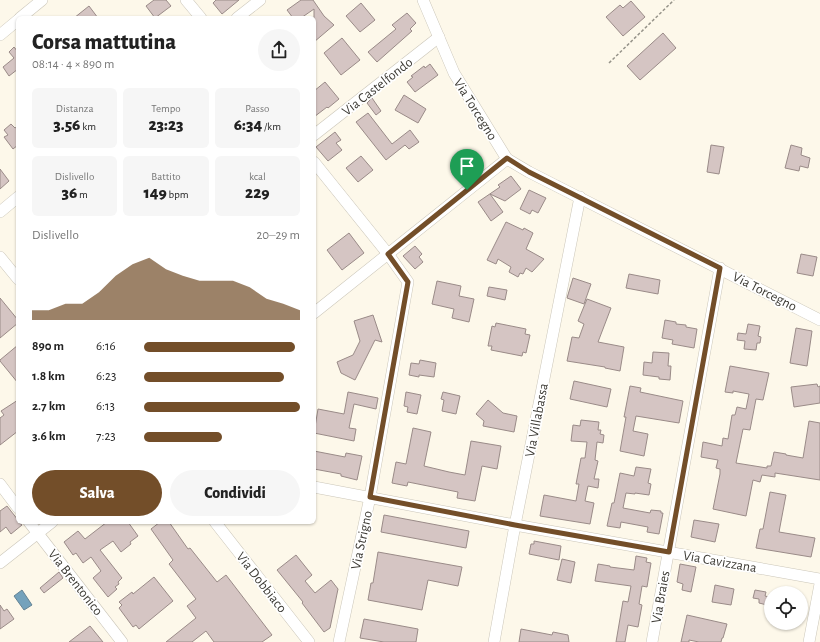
<!DOCTYPE html>
<html lang="it">
<head>
<meta charset="utf-8">
<style>
  body { margin:0; font-family:"Alegreya Sans",sans-serif; background:#f6f6f6; color:#222; height:100vh; display:flex; flex-direction:column; font-size:15px; white-space:nowrap }
  * { box-sizing:border-box; margin:0 }
  p { font-size:13px; color:#767676 }
  .icon { flex:none; width:22px; height:22px; fill:none; stroke:currentColor; stroke-width:2; stroke-linecap:round; stroke-linejoin:round }
  .map { position:relative; flex:1; overflow:hidden }
  .drawer { position:absolute; left:16px; top:16px; width:300px; height:508px; display:flex; flex-direction:column; background:#fff; border-radius:6px; box-shadow:0 1px 3px #0004 }
  .drawer>* { flex:none }
  .tools { position:absolute; left:764px; top:586px; display:grid; gap:8px }
  .tools a { display:grid; place-items:center; width:44px; height:44px; border-radius:50%; background:#fff; box-shadow:0 1px 3px #0004; font-size:20px }
  .pin { position:absolute; display:grid; place-items:center; width:34px; height:34px; color:#fff; margin:-41px -17px; border-radius:50% 50% 50% 0; rotate:-45deg; box-shadow:0 0 4px #0007 }
  .pin .icon { rotate:45deg }
  .round { display:grid; place-items:center; flex:none; width:42px; height:42px; border-radius:21px; background:#f6f6f6 }
  .headline { display:flex; align-items:center; justify-content:space-between; height:68px; padding:0 16px }
  h1 { font-size:22px; font-weight:800; line-height:30px }
  .metrics { display:grid; grid-template-columns:repeat(3,1fr); gap:6px; height:68px; padding:4px 16px }
  .metrics div { display:grid; align-content:center; border-radius:6px; background:#f6f6f6; text-align:center }
  .metrics b { font-size:17px; font-weight:800 }
  .metrics small { font-size:11px; font-weight:400 }
  .metrics p { font-size:11px }
  .chart { height:112px; padding:8px 16px }
  .chart p { display:flex; justify-content:space-between }
  .chart svg { width:100%; height:72px; margin-top:4px; fill:#734e29; opacity:.7 }
  .action { display:flex; gap:8px; margin-top:auto; padding:8px 16px }
  .action a { flex:1; height:46px; border-radius:24px; background:#734e29; color:#fff; font-size:16px; font-weight:800; line-height:46px; text-align:center }
  .action a+a { background:#f6f6f6; color:#222 }
  ul { padding:0 16px; list-style:none; font-size:13px }
  li { display:grid; grid-template-columns:64px 48px 1fr; align-items:center; height:30px }
  li i { height:10px; border-radius:5px; background:#734e29 }
  .map>svg:first-child { display:block }
  .water { fill:#74a2bc; stroke:#648394 }
  .building { fill:#d5c5c3; stroke:#9a8b88 }
  .lines { fill:none; stroke-linecap:round; stroke-linejoin:round }
  .street-casing { stroke:#cbc6b9; stroke-width:12 }
  .path { stroke:#969389; stroke-width:1.5; stroke-dasharray:3 2; stroke-linecap:butt }
  .street { stroke:#fff; stroke-width:11 }
  .route-casing { stroke:#fff; stroke-width:8 }
  .route { stroke:#734e29; stroke-width:5 }
  .labels { text-anchor:middle; stroke-width:3.5; stroke-linejoin:round; paint-order:stroke }
  .street-label { font-size:14px; fill:#3d3b35; stroke:#fff }
</style>
</head>
<body>
<div class="map">
<svg width="820" height="642" viewBox="0 0 820 642">
  <rect width="100%" height="100%" fill="#fdf8ea"/>
  <path class="water" d="M22,590L32,605L24,610L14,596Z"/>
  <g class="building">
    <path d="M154,0H166L171,6L155,18L146,6Z"/>
    <path d="M216,0H239L222,14L213,3Z"/>
    <path d="M301,0H313L324,16L334,25L314,42V9L301,18H293L287,10Z"/>
    <path d="M631,1L645,17L623,36L606,17L620,5L623,8Z"/>
    <path d="M361,3L375,20L360,32L346,16Z"/>
    <path d="M89,6L98,18H74Z"/>
    <path d="M407,13L416,23L410,29L412,31L377,62L368,52L396,29L392,25Z"/>
    <path d="M663,33L676,48L640,80L627,66Z"/>
    <path d="M342,38L360,60L341,75L324,53Z"/>
    <path d="M14,47L18,52V69L9,76L3,67L14,58L9,52Z"/>
    <path d="M430,64L438,75L415,92L407,82L413,77L411,76L424,66L425,68Z"/>
    <path d="M325,82L339,99L328,108L327,107L314,117V91Z"/>
    <path d="M404,95L426,109L418,123L395,110Z"/>
    <path d="M372,98L381,111L376,115L367,103Z"/>
    <path d="M368,113L392,144L410,130L419,142L409,149L405,145L386,160L356,122Z"/>
    <path d="M11,124L15,128L18,126V145L13,149L4,137L8,135L4,130Z"/>
    <path d="M335,132L341,140L336,143L342,150L328,161L316,147Z"/>
    <path d="M711,145L724,147L719,174L707,172Z"/>
    <path d="M791,145L802,148L801,155L810,158L808,168L800,166L799,171L785,168Z"/>
    <path d="M361,156L373,170L358,182L346,168Z"/>
    <path d="M0,169L9,181L0,189Z"/>
    <path d="M511,176L521,189L505,201L490,194L503,212L491,221L478,202L500,187L498,185Z"/>
    <path d="M529,190L546,198L538,213L532,210L530,214L520,209Z"/>
    <path d="M506,222L523,230L524,228L533,233L526,249L544,259L532,272L526,268L523,274L520,273L518,277L509,272L511,267L498,259L496,264L487,260Z"/>
    <path d="M349,233L364,253L342,270L327,250Z"/>
    <path d="M415,246L422,254L419,257L423,262L415,269L403,256Z"/>
    <path d="M801,254L817,257L813,276L797,273Z"/>
    <path d="M629,274L660,280L658,294L626,288Z"/>
    <path d="M573,278L591,284L584,304L567,298Z"/>
    <path d="M437,281L461,286L459,296L474,299L469,322L452,318L454,309L432,304Z"/>
    <path d="M489,287L507,290L505,300L487,296Z"/>
    <path d="M0,298L18,320V323L0,338Z"/>
    <path d="M587,299L611,308L598,342L624,347L620,371L605,368V367L567,361L572,337L579,338L584,324L578,321Z"/>
    <path d="M373,315L382,342L375,340L355,380L341,373L337,362L353,355L360,341L354,321Z"/>
    <path d="M665,320L676,322V324L686,325V327L697,329L694,348L672,344L673,340L662,338Z"/>
    <path d="M496,323L526,329L525,334L530,335L526,353L523,352L522,356L491,350L492,346H488L492,326L495,327Z"/>
    <path d="M748,324L760,326L758,336L761,337L760,343H757L756,350L744,349L745,341L737,340L738,333L746,334Z"/>
    <path d="M796,328L812,331L807,366L790,363Z"/>
    <path d="M18,345V383L0,361V360Z"/>
    <path d="M653,352L669,353L668,366H671L670,380L659,379V377L643,375L644,362L652,363Z"/>
    <path d="M420,360L436,363L434,377L419,375V377L409,375L411,363L419,364Z"/>
    <path d="M730,366L769,373L763,400L756,399L750,430L743,429L736,463L767,468V466H771L774,452L786,454V455L803,458L809,421L820,423V480L775,473V477L762,475L760,482L753,480L746,516L713,509L720,474V469L716,468L718,460L701,457L703,442L722,446L723,438L728,439L732,415H735L737,407L746,409L749,394L733,391V393L725,392Z"/>
    <path d="M574,381L611,389L607,407L570,399Z"/>
    <path d="M817,384L818,387L820,386V403L794,407L791,387Z"/>
    <path d="M630,386L641,388L640,392L683,401L679,423L636,416L633,431L648,434L644,456L620,451L626,417H624Z"/>
    <path d="M348,392L378,398L376,409L354,404L349,428L356,429L354,441L314,433L318,409L344,414Z"/>
    <path d="M406,392L421,395L417,414L407,412L408,407L404,406Z"/>
    <path d="M443,392L460,396L456,414L442,411L444,400L441,399Z"/>
    <path d="M18,400V431L0,445V418L4,415L1,411Z"/>
    <path d="M488,400L503,413L517,416L514,432L483,426L484,421L476,414Z"/>
    <path d="M581,420L599,422L598,430H601L600,434L604,435L603,443L597,442L595,460L598,461L594,479H599L598,488L588,486L585,501L594,503L590,524L540,516L544,495L576,501L579,484H576L581,458H585L587,442L571,441L573,425L580,426Z"/>
    <path d="M413,428L431,432L424,466L449,472L465,475L471,441L501,446L497,469L482,466L475,501L457,498L458,492L408,482L407,486L392,483L396,462L406,464Z"/>
    <path d="M314,451L345,457L346,453L362,456L357,480L341,476V474L314,469Z"/>
    <path d="M636,467L651,469L648,483L651,484L649,495L635,493V494L626,493L623,508L650,513L651,510L661,511V513H663L659,534L647,532L648,527L621,522L620,528L607,526L612,503H614L620,473L634,476Z"/>
    <path d="M770,492L786,495L779,532L815,538L811,557L756,548L760,529H763Z"/>
    <path d="M7,506L18,520V522L22,525L11,534L6,527L0,532V511Z"/>
    <path d="M384,515L469,531L466,548L381,532Z"/>
    <path d="M694,520L719,524L715,542L691,537Z"/>
    <path d="M107,522H128L138,536L130,542L131,544L121,552L113,541L100,550L122,578L118,582L119,584L115,587L117,589L108,597L93,578L101,571L91,557L83,563L76,553L73,555L64,542L78,531L85,539Z"/>
    <path d="M160,522H169L188,549L190,548L217,582L226,575L272,635L262,642H214L206,631L192,642H166L196,618L187,606L196,599L169,564L173,560L151,529Z"/>
    <path d="M534,541L561,546L559,560L529,554L531,544H534Z"/>
    <path d="M378,552L462,567L458,586L428,580L422,610L368,600L371,583H373Z"/>
    <path d="M296,555L312,575L305,581L315,593L331,580L338,589L330,628L324,632L302,603L303,602L277,570Z"/>
    <path d="M636,556L647,558L646,562L651,563L647,587L642,586L639,604L642,605L638,627L628,625L625,642H616L623,601L628,602L631,586L595,581L598,564L610,566V567L634,570Z"/>
    <path d="M562,559L575,562L571,583L557,580Z"/>
    <path d="M680,564L696,567L691,592L682,590L683,584L677,582Z"/>
    <path d="M59,572L63,578L44,593L40,588Z"/>
    <path d="M154,577L173,601L139,629L136,625L133,627L119,608L122,605L119,602L132,592L133,594Z"/>
    <path d="M715,585L734,589L731,605L712,602Z"/>
    <path d="M755,590L766,592L765,596L769,597L767,605L759,603V599L753,598Z"/>
    <path d="M0,605L4,611L7,609L14,619L0,629Z"/>
    <path d="M687,615L727,624L723,638H722L721,642H699L689,640V642H681Z"/>
    <path d="M364,619L418,629L416,642H384L360,638Z"/>
    <path d="M90,626L103,642H69Z"/>
    <path d="M521,629L552,635L553,632L568,635L569,642H519Z"/>
  </g>
  <g class="lines">
    <g class="street-casing">
      <g id="street">
        <path d="M186,0L201,18"/>
        <path d="M423,0L454,73L507,159L529,172L820,320"/>
        <path d="M20,18L42,0"/>
        <path d="M237,18L260,0"/>
        <path d="M0,35L18,20"/>
        <path d="M314,135L439,37"/>
        <path d="M314,162L388,254L408,282L370,497L339,642"/>
        <path d="M0,212L18,197"/>
        <path d="M0,257L18,279"/>
        <path d="M314,313L507,159"/>
        <path d="M0,484L18,508"/>
        <path d="M314,487L515,525L820,579"/>
        <path d="M29,522L122,642"/>
        <path d="M215,522L309,642"/>
        <path d="M0,563L52,522"/>
        <path d="M494,642L515,525L580,197"/>
        <path d="M652,642L720,268"/>
        <path d="M809,642L820,584"/>
      </g>
    </g>
    <path class="path" d="M609,63L674,0"/>
    <use href="#street" class="street"/>
  </g>
  <g class="lines">
    <g class="route-casing">
      <path id="route" d="M507,158L529,172L720,268L669,552L515,525L370,497L408,282L388,254Z"/>
    </g>
    <use href="#route" class="route"/>
  </g>
  <g class="labels">
    <g class="street-label">
      <text transform="translate(377 86) rotate(-38)" y="5">Via Castelfondo</text>
      <text transform="translate(476 109) rotate(58)" y="5">Via Torcegno</text>
      <text transform="translate(765 291) rotate(27)" y="5">Via Torcegno</text>
      <text transform="translate(536 420) rotate(-79)" y="5">Via Villabassa</text>
      <text transform="translate(361 540) rotate(-78)" y="5">Via Strigno</text>
      <text transform="translate(720 561) rotate(10)" y="5">Via Cavizzana</text>
      <text transform="translate(76 582) rotate(52)" y="5">Via Brentonico</text>
      <text transform="translate(262 582) rotate(52)" y="5">Via Dobbiaco</text>
      <text transform="translate(660 597) rotate(-80)" y="5">Via Braies</text>
    </g>
  </g>
</svg>
<div class="tools">
<a><svg class="icon" aria-label="locate" viewBox="0 0 24 24"><circle cx="12" cy="12" r="6"/><path d="M12 2v4M12 18v4M2 12h4M18 12h4"/></svg></a>
</div>
<div class="pin" style="left:467px;top:190px;background:#1e9e55"><svg class="icon" aria-label="arrive" viewBox="0 0 24 24"><path d="M6 21V4h12l-3 4 3 4H6"/></svg></div>
<section class="drawer">
<div class="headline"><div><h1>Corsa mattutina</h1><p>08:14 · 4 × 890 m</p></div><a class="round"><svg class="icon" aria-label="share" viewBox="0 0 24 24"><path d="M12 15V3M7 8l5-5 5 5M5 13v7h14v-7"/></svg></a></div>
<div class="metrics">
<div><p>Distanza</p><b>3.56<small> km</small></b></div>
<div><p>Tempo</p><b>23:23</b></div>
<div><p>Passo</p><b>6:34<small> /km</small></b></div>
</div>
<div class="metrics">
<div><p>Dislivello</p><b>36<small> m</small></b></div>
<div><p>Battito</p><b>149<small> bpm</small></b></div>
<div><p>kcal</p><b>229</b></div>
</div>
<div class="chart"><p><span>Dislivello</span>20–29 m</p>
<svg viewBox="0 0 160 44" preserveAspectRatio="none"><path d="M0 44V38L10 38L20 34L30 34L40 27L50 17L60 10L70 6L80 13L90 17L100 20L110 20L120 20L130 24L140 31L150 34L160 38V44z"/></svg>
</div>
<ul>
<li><b>890 m</b>6:16<i style="width:97%"></i></li>
<li><b>1.8 km</b>6:23<i style="width:90%"></i></li>
<li><b>2.7 km</b>6:13<i style="width:100%"></i></li>
<li><b>3.6 km</b>7:23<i style="width:50%"></i></li>
</ul>
<div class="action"><a>Salva</a><a>Condividi</a></div>
</section>
</div>
</body>
</html>
